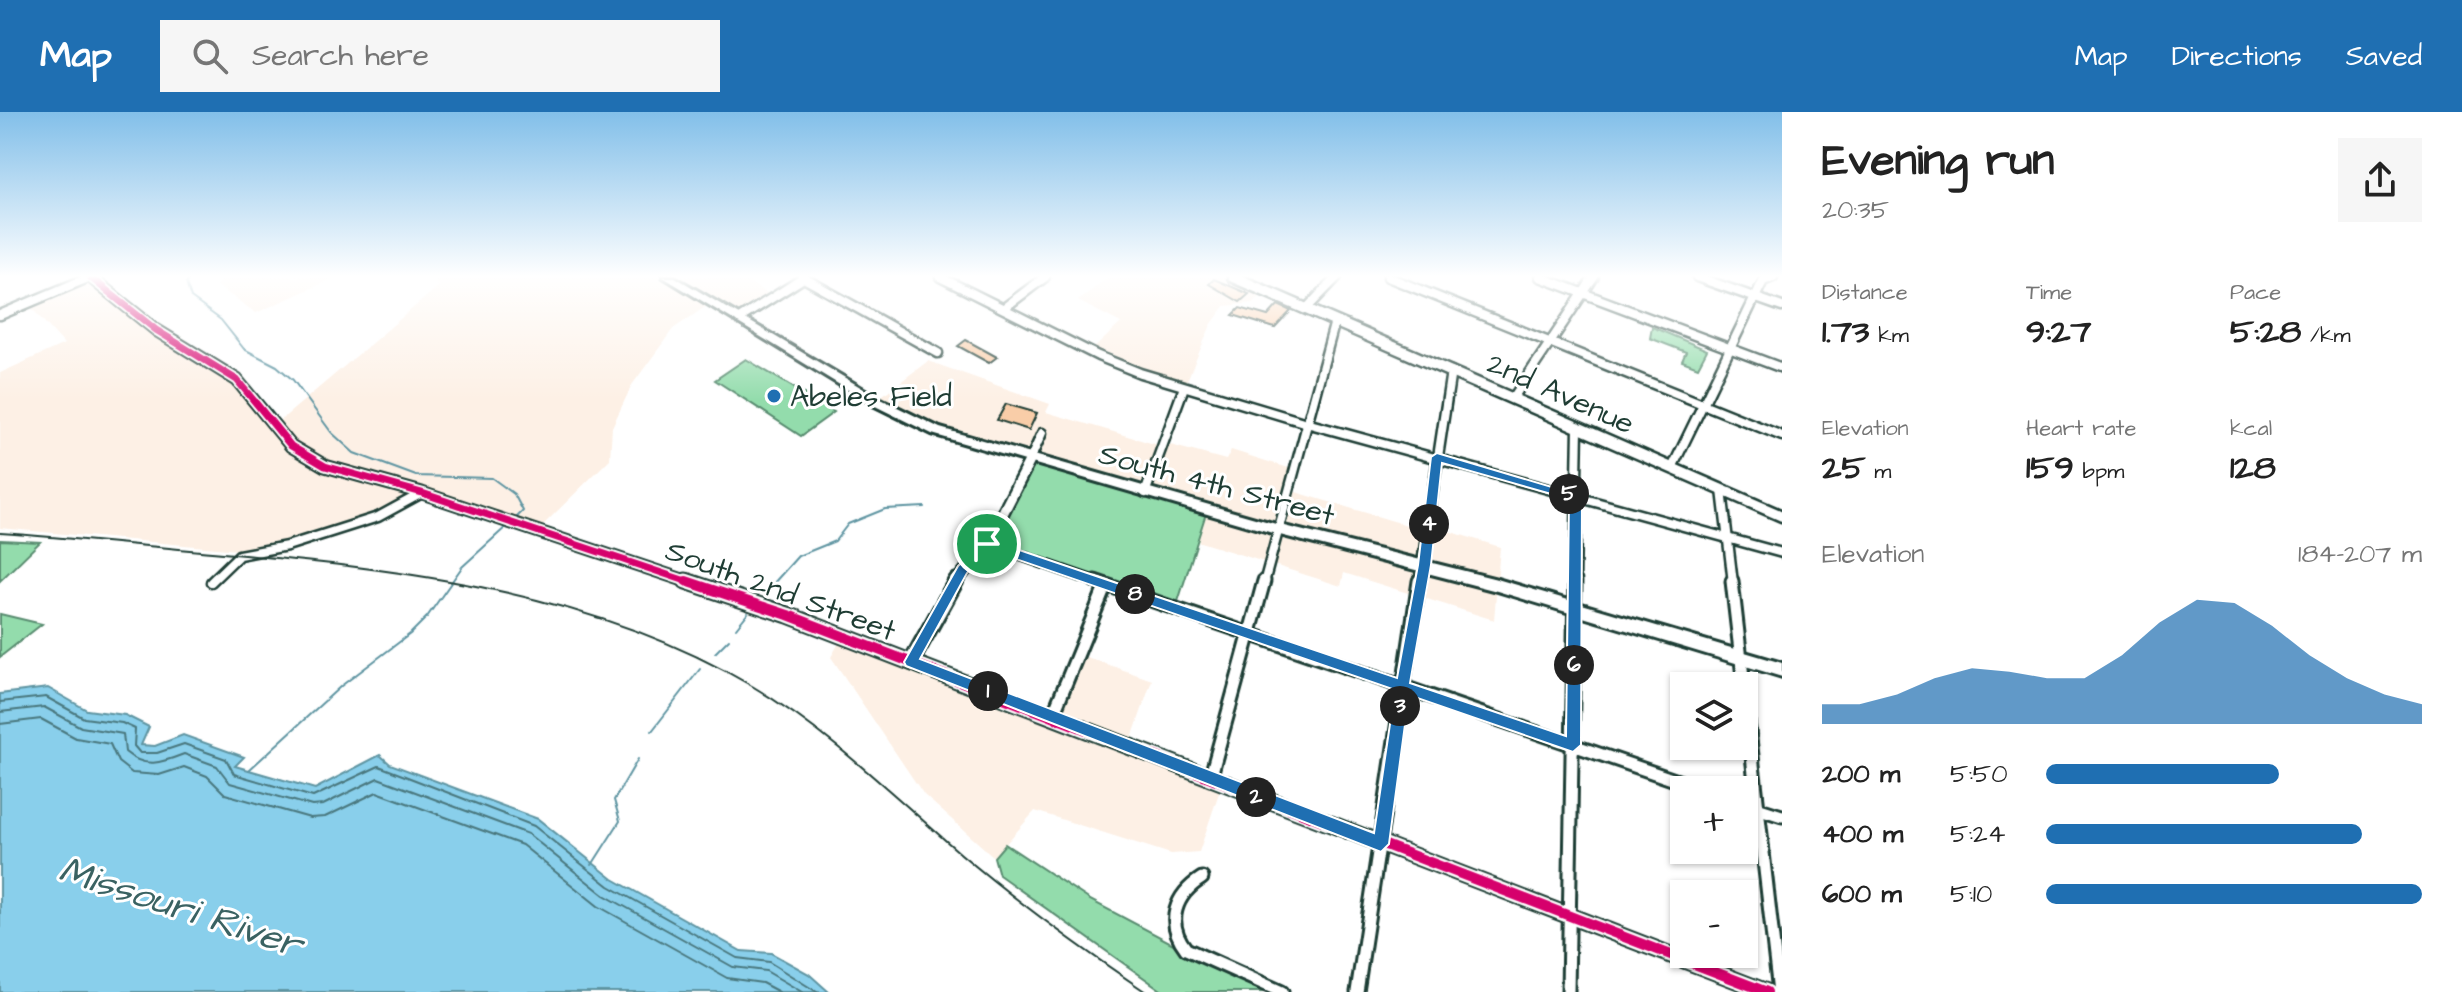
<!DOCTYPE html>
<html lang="en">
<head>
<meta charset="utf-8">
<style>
  body { margin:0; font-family:"Architects Daughter",sans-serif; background:#f6f6f6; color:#222; height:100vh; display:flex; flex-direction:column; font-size:30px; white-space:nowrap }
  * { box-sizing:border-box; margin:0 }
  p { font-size:26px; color:#767676 }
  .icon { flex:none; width:44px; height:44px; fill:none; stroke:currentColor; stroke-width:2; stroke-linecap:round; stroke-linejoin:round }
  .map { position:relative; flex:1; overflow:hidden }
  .details { display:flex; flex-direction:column; background:#fff; width:680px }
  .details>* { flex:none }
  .tools { position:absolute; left:1670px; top:560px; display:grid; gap:16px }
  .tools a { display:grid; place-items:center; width:88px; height:88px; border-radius:0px; background:#fff; box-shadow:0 2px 6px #0004; font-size:40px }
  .pin { position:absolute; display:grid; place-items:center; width:68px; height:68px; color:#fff; margin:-34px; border:4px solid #fff; border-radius:50%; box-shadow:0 2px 8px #0007 }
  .km { position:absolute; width:40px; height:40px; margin:-20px; border-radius:50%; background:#222; color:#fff; font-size:22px; line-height:40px; text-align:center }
  .round { display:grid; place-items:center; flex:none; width:84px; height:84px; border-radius:0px; background:#f6f6f6 }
  .overview { display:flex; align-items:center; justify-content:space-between; height:136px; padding:0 40px }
  h1 { font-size:44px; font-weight:800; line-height:60px }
  .stats { display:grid; grid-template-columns:repeat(3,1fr); gap:12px; height:136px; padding:8px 40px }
  .stats div { display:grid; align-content:center }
  .stats b { font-size:34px; font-weight:800 }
  .stats small { font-size:22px; font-weight:400 }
  .stats p { font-size:22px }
  .chart { height:224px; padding:16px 40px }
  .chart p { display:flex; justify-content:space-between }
  .chart svg { width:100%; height:144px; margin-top:8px; fill:#1f6fb2; opacity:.7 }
  ul { padding:0 40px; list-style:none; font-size:26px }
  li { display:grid; grid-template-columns:128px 96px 1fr; align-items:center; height:60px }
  li i { height:20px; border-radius:10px; background:#1f6fb2 }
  header { display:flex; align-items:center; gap:48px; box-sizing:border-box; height:112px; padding:0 40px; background:#1f6fb2; color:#fff }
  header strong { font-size:38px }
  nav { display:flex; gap:44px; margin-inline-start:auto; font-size:28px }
  .search { width:560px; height:72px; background:#f6f6f6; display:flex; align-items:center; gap:20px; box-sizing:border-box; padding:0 28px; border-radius:0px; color:#767676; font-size:30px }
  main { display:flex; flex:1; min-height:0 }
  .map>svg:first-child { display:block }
  .built { fill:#fdf0e5 }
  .green { fill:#93dcac; stroke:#598c70; stroke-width:2 }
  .water { fill:#89cfeb; stroke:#5f95a2; stroke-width:2 }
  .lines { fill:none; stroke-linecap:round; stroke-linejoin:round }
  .shore { stroke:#49777d; stroke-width:2 }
  .stream { stroke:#5f95a2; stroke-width:2 }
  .building { fill:#f9cda8; stroke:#1f3d34; stroke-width:2 }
  .minor-far1-casing { stroke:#1f3d34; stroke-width:13 }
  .minor-casing { stroke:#1f3d34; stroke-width:17 }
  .tertiary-far1-casing { stroke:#1f3d34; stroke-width:15 }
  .tertiary-casing { stroke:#1f3d34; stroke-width:19 }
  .trunk-casing { stroke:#1f3d34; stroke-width:6 }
  .minor-far1 { stroke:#fff; stroke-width:8 }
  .minor { stroke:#fff; stroke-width:11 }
  .tertiary-far1 { stroke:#fff; stroke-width:10 }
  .tertiary { stroke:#fff; stroke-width:13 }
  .trunk { fill:#fff; fill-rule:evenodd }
  .rail { stroke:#1f3d34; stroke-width:2 }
  .cycleway-far1-casing { stroke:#fff; stroke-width:11 }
  .cycleway-casing { stroke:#fff; stroke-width:15 }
  .cycleway-far1 { stroke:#d6006c; stroke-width:7 }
  .cycleway { stroke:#d6006c; stroke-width:10 }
  .route { fill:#1f6fb2; stroke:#fff; stroke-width:2; fill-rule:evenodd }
  .poi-dot { fill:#1f6fb2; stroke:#fff; stroke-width:3 }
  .labels { text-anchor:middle; stroke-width:6; stroke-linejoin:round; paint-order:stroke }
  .street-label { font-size:30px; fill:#1f3d34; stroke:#fff }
  .poi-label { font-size:30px; fill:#1f3d34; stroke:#fff; text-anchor:start }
  .near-water-label { font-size:38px; font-style:italic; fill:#3a6262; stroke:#fff }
</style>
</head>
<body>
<header>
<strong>Map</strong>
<div class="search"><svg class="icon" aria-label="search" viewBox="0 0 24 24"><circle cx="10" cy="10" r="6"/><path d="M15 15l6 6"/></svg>Search here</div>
<nav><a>Map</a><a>Directions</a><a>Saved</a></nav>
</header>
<main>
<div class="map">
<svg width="1782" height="880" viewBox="0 0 1782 880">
  <rect width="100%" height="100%" fill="#fff"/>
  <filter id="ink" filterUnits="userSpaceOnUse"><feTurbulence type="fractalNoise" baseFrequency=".0125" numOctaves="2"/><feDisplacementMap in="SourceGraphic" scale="16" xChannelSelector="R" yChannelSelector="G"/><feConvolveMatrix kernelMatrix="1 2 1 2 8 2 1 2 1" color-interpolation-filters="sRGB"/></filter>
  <g filter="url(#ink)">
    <g class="built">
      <path d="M78,165H90L125,195L219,255L275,313L439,174L432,165H740L774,185L739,207L711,191L673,217L632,273L612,315L610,347L537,419L422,382L378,405L287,434L249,439L0,416V261L64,232L27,191L82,167Z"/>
      <path d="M224,165H336L256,201L216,173Z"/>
      <path d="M1108,165H1233L1267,179L1253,191L1225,194L1211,213L1184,275L1090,240L1121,211L1078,189Z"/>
      <path d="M928,249L1050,292L1046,300L1161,334L1163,331L1226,348L1231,338L1295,358L1289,378L1427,419L1429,413L1500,435L1494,508L1344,461L1341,474L1197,429L1207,398L961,328L875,289Z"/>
      <path d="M843,524L1052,604L1078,542L1152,568L1129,635L1222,672L1199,740L1171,742L1035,699L994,745L924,683L831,545Z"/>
    </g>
    <g class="green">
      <path d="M1652,215L1707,238L1698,255L1682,249L1686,240L1650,226Z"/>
      <path d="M746,247L834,300L801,324L715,268Z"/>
      <path d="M1030,348L1207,398L1176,496L987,432Z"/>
      <path d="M0,428L40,430L0,469Z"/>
      <path d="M0,502L42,512L0,545Z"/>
      <path d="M1005,732L1090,788L1264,880H1164L999,763L994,745Z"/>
    </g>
    <path class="water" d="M48,576L87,598L125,603L149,615L141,633L155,634L183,623L244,645L235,654L315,677L380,643L390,652L538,707L613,767L741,839L771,841L809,862L829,880H0V582Z"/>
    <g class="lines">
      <g class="shore">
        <path d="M0,590L46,585L84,606L122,611L135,617L134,634L140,641H157L184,632L226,647L234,662L313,685L379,654L534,714L609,774L737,846L769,850L817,880"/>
        <path d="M0,600L44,595L81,615L123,622L125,640C145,657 161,651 184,642L217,654L230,671L312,694L323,693L378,666L528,722L604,783L733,855L766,859L802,880"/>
        <path d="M0,612L41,607L76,626L110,632L118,650L132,661L159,663L184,655L207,664L225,682L310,706L325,705L377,680L522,733L598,794L727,866L762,871L779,880"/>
      </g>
      <g class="stream">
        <path d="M190,165L186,171L191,186L221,208L244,237L277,254L293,268L331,320L354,341L416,364L492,366L514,382L523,399L515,407"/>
        <path d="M764,482L798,444L835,429L848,412L885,397L925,395"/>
        <path d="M736,516L748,501"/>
        <path d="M715,541L729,527"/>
        <path d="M652,619L700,557"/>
        <path d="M249,658L341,574L410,522L427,505L462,455L507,414"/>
        <path d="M592,753L620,709L614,688L638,647"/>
      </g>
    </g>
    <g class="building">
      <path d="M1214,167L1249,182L1240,190L1209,172Z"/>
      <path d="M1278,193L1291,199L1275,216L1233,203L1240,196L1268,204Z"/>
      <path d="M966,228L997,245L989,251L958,234Z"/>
      <path d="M1006,292L1037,301L1029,318L997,308Z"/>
    </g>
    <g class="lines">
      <g class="minor-far1-casing">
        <g id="minor-far1">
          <path d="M802,165L938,241"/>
          <path d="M940,165L1098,244L1140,261L1310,312L1782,441"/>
          <path d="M1388,165L1782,324"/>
          <path d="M1540,165L1782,256"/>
          <path d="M1697,165L1782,195"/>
          <path d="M1004,196L1045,165"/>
          <path d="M1307,196L1337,165"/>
          <path d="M0,203L90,165"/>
          <path d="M739,207L805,165"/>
          <path d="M1513,286L1594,165"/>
          <path d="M1030,348L1042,321"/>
          <path d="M1672,356L1763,169L1773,165"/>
          <path d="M1722,378L1733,471"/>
          <path d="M1145,381L1184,275"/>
          <path d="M987,432L1100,471"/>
          <path d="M211,470L239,443L287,434L378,405L422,381"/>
          <path d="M1264,471L1335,209"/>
          <path d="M1419,471L1451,259"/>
          <path d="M1575,471L1578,315"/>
        </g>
      </g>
      <g class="minor-casing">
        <g id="minor">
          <path d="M1095,469L1704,678"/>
          <path d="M1732,469L1779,880"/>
          <path d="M1052,605L1106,473"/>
          <path d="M1210,667L1264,469"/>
          <path d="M1744,692L1782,704"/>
          <path d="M1202,766C1175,783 1165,810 1186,837L1282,880"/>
          <path d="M1357,880L1419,469"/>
          <path d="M1568,880L1575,469"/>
        </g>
      </g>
      <g class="tertiary-far1-casing">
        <g id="tertiary-far1">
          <path d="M90,165L156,218L237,268L291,334L325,354L422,381L692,471"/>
          <path d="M1233,165L1782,404"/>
          <path d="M955,471L987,432L1030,348"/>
        </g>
      </g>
      <g class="tertiary-casing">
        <g id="tertiary">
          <path d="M686,469L788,503L1767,880"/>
          <path d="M911,550L956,469"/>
        </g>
      </g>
      <g class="trunk-casing">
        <path id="trunk" d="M663,165H675L879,286L940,316L1276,412L1497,467L1782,551V565L1497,479L1276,422L932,322L871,292Z"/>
      </g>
      <use href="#minor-far1" class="minor-far1"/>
      <use href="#minor" class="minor"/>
      <use href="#tertiary-far1" class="tertiary-far1"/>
      <use href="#tertiary" class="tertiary"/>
      <use href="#trunk" class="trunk"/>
      <path class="rail" d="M0,421C75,426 149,435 223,441C405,458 592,479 752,574C829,620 894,684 961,742C1020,792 1082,837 1146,880"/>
      <g class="cycleway-far1-casing">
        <path id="cycleway-far1" d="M90,165L156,218L237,268L291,334L325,354L422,381L692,471"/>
      </g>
      <g class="cycleway-casing">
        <path id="cycleway" d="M686,469L788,503L1767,880"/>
      </g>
      <use href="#cycleway-far1" class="cycleway-far1"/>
      <use href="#cycleway" class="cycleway"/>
    </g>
  </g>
  <linearGradient id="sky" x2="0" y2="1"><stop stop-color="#82bfe9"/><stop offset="0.57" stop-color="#fff"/><stop offset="1" stop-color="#fff" stop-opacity="0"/></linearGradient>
  <rect width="1782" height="288" fill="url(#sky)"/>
  <path class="route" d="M1437,341L1582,384L1581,633L1573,640L1409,583L1389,732L1381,740L906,554L904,550L958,454L987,427L1397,566L1418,453L1431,345ZM1442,351L1569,387L1566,624L1410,571L1431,453ZM990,438L1395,578L1374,721L920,547L967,461Z"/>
  <circle class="poi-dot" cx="774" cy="284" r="8"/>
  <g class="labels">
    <g class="street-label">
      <text transform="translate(1561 281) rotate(24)" y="10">2nd Avenue</text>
      <text transform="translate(1217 372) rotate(15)" y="10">South 4th Street</text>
      <text transform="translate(781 478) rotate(20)" y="10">South 2nd Street</text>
    </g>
    <g class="poi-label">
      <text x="790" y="294">Abeles Field</text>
    </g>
    <g class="near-water-label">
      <text transform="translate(181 794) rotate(18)" y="13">Missouri River</text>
    </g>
  </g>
</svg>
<div class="tools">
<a><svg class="icon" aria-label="layers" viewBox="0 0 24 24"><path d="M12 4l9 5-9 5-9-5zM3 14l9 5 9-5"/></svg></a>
<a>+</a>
<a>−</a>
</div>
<div class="pin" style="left:987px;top:432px;background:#1e9e55"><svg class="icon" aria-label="arrive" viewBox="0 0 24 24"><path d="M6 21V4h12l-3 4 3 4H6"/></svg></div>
<b class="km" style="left:988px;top:579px">1</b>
<b class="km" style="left:1256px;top:685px">2</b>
<b class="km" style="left:1400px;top:594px">3</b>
<b class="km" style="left:1429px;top:412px">4</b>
<b class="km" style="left:1569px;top:382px">5</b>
<b class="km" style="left:1574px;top:553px">6</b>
<b class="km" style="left:1135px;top:482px">8</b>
</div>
<section class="details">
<div class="overview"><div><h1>Evening run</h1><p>20:35</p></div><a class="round"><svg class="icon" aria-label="share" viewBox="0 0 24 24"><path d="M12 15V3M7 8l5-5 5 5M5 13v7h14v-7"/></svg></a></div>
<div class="stats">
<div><p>Distance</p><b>1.73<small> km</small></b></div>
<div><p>Time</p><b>9:27</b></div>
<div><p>Pace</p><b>5:28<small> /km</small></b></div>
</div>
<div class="stats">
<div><p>Elevation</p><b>25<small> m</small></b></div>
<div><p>Heart rate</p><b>159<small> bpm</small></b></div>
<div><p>kcal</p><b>128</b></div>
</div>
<div class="chart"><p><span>Elevation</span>184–207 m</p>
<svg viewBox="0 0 160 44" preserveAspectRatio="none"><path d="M0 44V38L10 38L20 35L30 30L40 27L50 28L60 30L70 30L80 23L90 13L100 6L110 7L120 14L130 23L140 30L150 35L160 38V44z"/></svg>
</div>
<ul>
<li><b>200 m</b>5:50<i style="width:62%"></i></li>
<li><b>400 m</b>5:24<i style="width:84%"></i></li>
<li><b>600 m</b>5:10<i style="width:100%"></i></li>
</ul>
</section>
</main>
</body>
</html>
